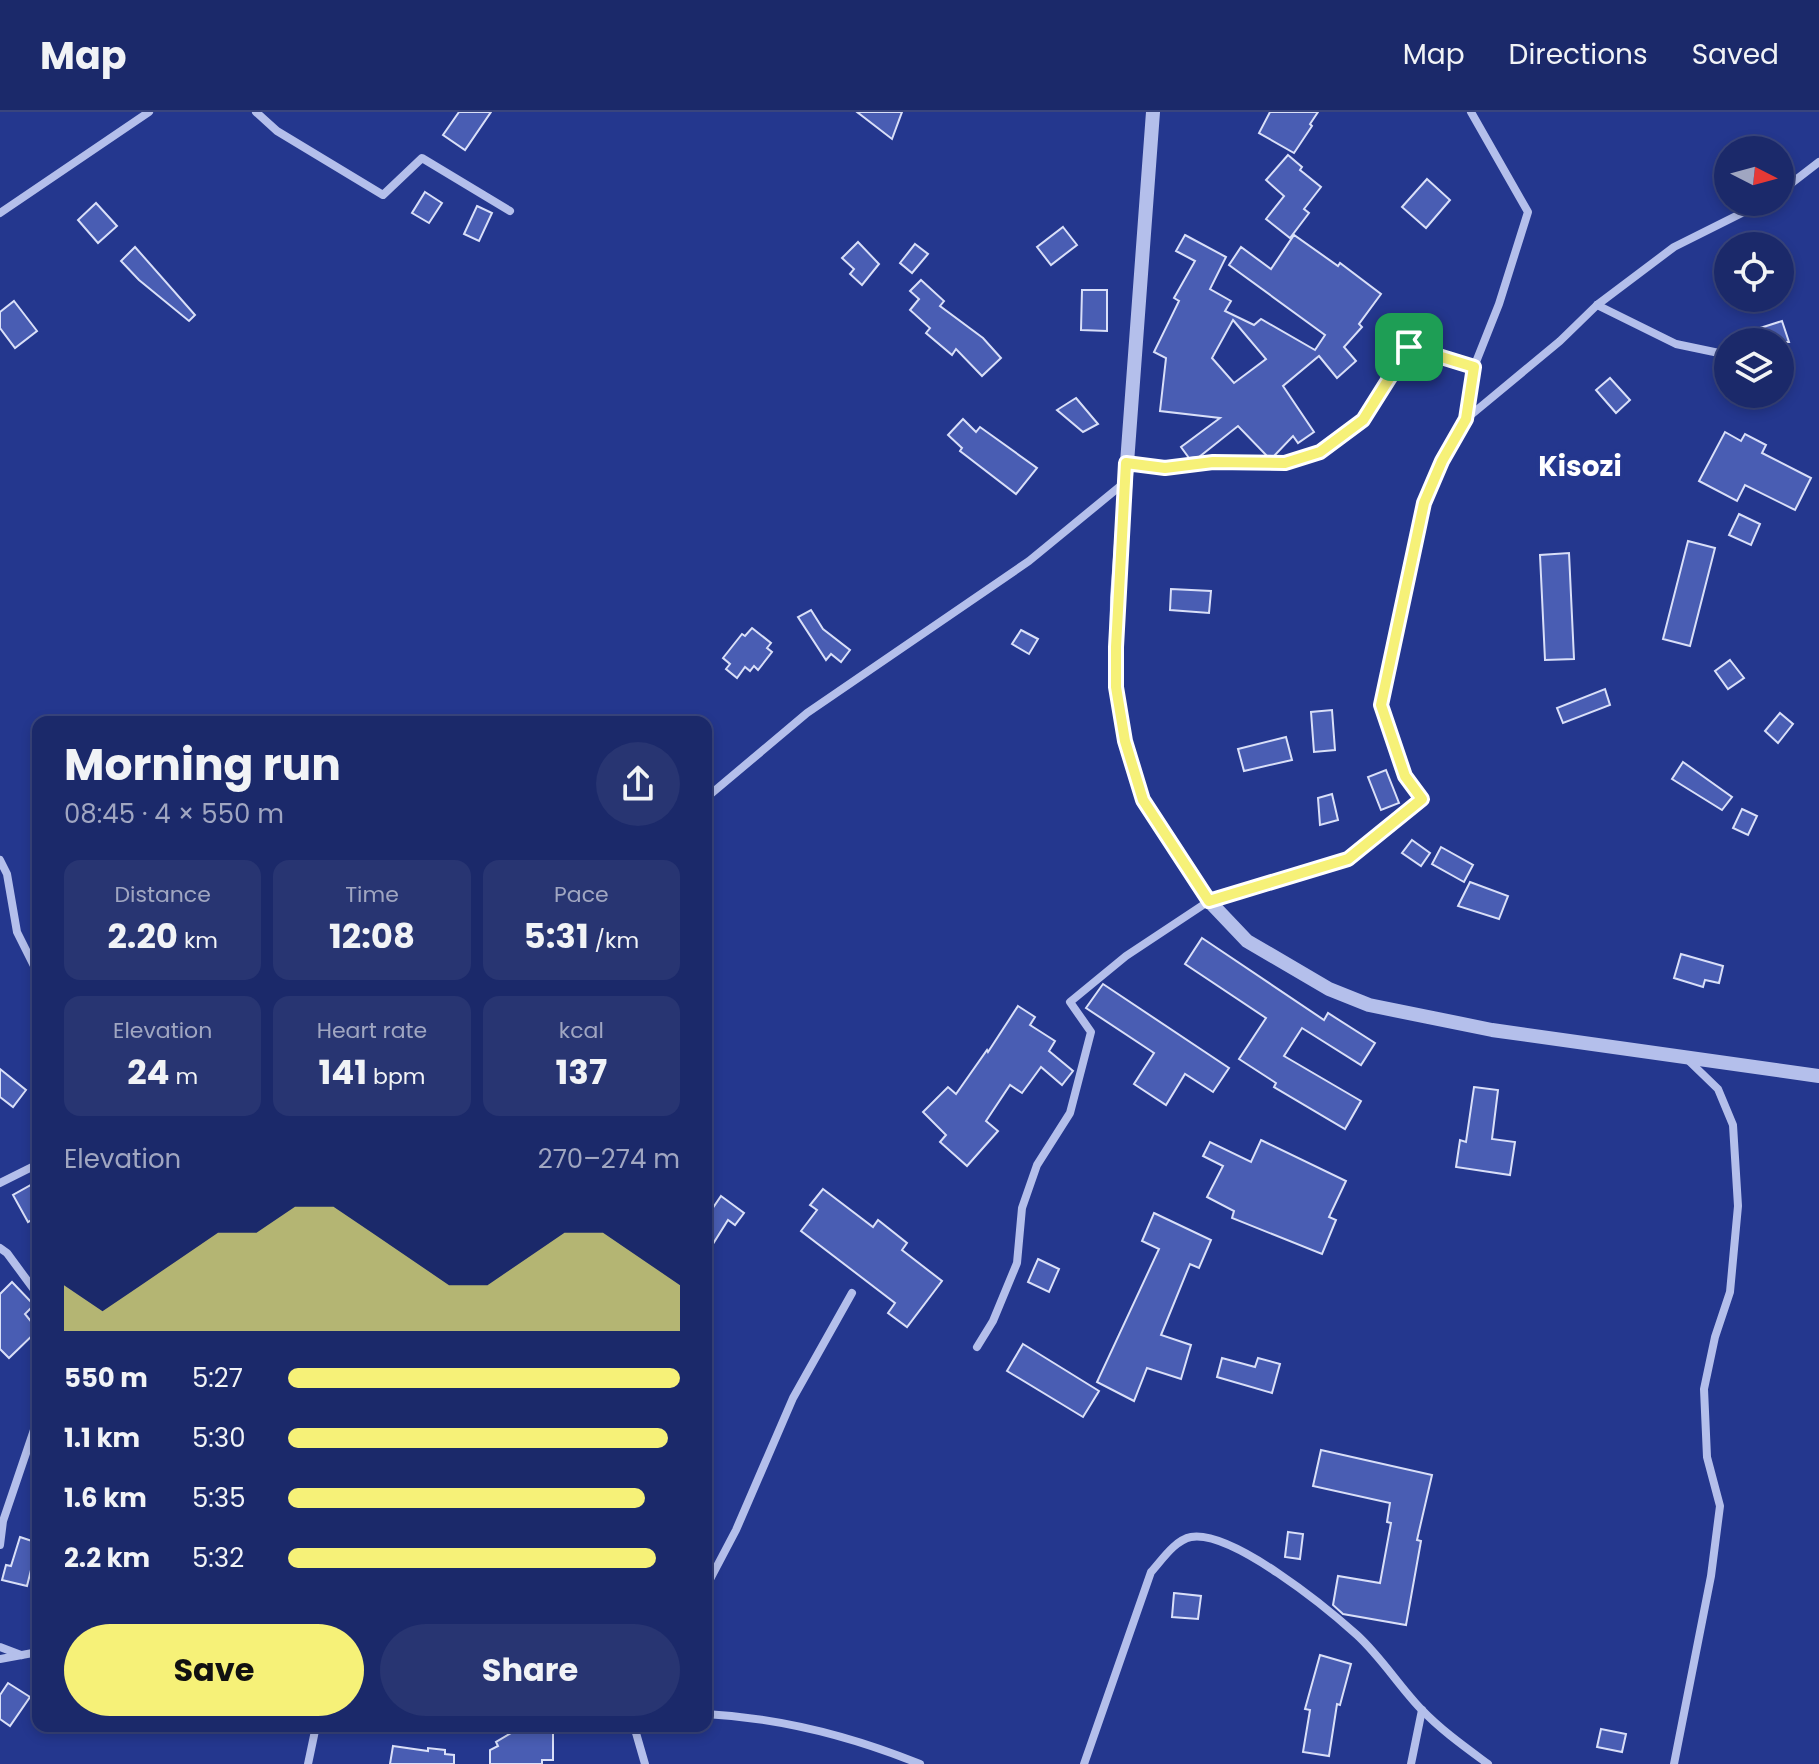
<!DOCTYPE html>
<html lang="en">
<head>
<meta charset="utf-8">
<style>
  body { margin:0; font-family:Poppins,sans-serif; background:#283572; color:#f1f3f6; height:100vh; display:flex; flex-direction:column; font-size:30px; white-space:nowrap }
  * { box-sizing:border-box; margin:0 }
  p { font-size:26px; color:#a0a6c1 }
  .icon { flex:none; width:44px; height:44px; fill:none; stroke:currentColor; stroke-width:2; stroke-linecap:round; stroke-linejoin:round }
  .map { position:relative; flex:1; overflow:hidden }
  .details { position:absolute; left:32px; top:604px; width:680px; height:1016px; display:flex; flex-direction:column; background:#1b296a; border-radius:16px; box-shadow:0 4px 12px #0003,0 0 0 2px #39457e }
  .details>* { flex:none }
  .needle { width:52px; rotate:96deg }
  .buttons { position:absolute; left:1714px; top:24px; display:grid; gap:16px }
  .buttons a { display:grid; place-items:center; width:80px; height:80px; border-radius:50%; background:#1b296a; box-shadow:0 4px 12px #0003,0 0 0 2px #39457e; font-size:40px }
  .pin { position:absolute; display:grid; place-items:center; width:68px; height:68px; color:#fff; margin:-34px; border-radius:16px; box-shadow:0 4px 12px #0006 }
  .round { display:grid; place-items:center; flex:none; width:84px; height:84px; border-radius:42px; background:#283572 }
  .overview { display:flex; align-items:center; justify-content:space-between; height:136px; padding:0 32px }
  h1 { font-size:44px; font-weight:700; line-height:60px }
  .metrics { display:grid; grid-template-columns:repeat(3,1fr); gap:12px; height:136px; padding:8px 32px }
  .metrics div { display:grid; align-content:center; border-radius:16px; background:#283572; text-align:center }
  .metrics b { font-size:34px; font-weight:700 }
  .metrics small { font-size:22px; font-weight:400 }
  .metrics p { font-size:22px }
  .chart { height:224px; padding:16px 32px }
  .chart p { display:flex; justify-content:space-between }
  .chart svg { width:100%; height:144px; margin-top:8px; fill:#f6f178; opacity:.7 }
  .primary-button { display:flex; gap:16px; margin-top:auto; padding:16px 32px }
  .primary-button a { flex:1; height:92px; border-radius:48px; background:#f6f178; color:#111; font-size:32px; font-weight:700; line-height:92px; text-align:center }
  .primary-button a+a { background:#283572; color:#f1f3f6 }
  ul { padding:0 32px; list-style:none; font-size:26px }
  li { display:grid; grid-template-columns:128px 96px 1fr; align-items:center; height:60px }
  li i { height:20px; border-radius:10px; background:#f6f178 }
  header { display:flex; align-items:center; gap:48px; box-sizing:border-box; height:112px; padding:0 40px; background:#1b296a; border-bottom:2px solid #39457e }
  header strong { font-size:38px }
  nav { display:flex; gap:44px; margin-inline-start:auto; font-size:28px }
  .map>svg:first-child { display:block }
  .building { fill:#495db3; stroke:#d9dff8; stroke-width:2; fill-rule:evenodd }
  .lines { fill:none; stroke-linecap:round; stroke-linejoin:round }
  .minor { stroke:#b4bfeb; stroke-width:8 }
  .tertiary { stroke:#b4bfeb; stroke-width:14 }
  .route-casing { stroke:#fff; stroke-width:16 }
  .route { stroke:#f6f178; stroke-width:10 }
  .labels { text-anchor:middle; stroke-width:8; stroke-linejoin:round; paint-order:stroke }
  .quarter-label { font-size:28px; font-weight:bold; fill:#fff; stroke:#24378e }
</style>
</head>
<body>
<header>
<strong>Map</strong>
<nav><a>Map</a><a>Directions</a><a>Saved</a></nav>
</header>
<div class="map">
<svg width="1819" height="1652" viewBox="0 0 1819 1652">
  <rect width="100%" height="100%" fill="#24378e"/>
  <g class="building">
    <path d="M459,0H491L465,38L443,23Z"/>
    <path d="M857,0H902L892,27Z"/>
    <path d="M1270,0H1318L1310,12L1312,14L1294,41L1259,21Z"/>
    <path d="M1288,43L1302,55L1300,58L1321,75L1304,97L1309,101L1290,126L1266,107L1284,84L1266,68Z"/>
    <path d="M1427,67L1450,88L1426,116L1402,95Z"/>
    <path d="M425,80L442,91L429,111L412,101Z"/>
    <path d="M96,91L117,114L98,131L78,108Z"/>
    <path d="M477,94L492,101L479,129L464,122Z"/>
    <path d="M1063,115L1077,133L1051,153L1037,135Z"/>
    <path d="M1185,123L1226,145L1210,177L1231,189L1225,199L1254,213L1261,207L1315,238L1325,223L1229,153L1241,135L1271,157L1294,123L1338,154L1340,151L1381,182L1359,212L1362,215L1344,235L1356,249L1337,266L1319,244L1283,274L1314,320L1298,331L1293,324L1274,344H1267L1238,314L1199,345L1189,346L1181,335L1220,306L1160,299L1166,246L1154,240L1179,189L1174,186L1195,149L1176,139ZM1233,208L1266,247L1234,271L1212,246Z"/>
    <path d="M858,130L879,152L862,173L850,162L854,157L842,146Z"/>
    <path d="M915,132L928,142L912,161L900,151Z"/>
    <path d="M135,135L195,203L189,209L139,168L121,149Z"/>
    <path d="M921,168L944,189L940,194L983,226L1001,246L982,264L956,237L952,243L926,221L930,216L910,198L919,187L910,179Z"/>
    <path d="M1082,178H1107V219L1081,218Z"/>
    <path d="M14,189L37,219L15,236L0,216V200Z"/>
    <path d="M1782,209L1789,230H1758L1754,218Z"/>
    <path d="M1610,266L1630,288L1616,301L1596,278Z"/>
    <path d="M1076,286L1098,312L1083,320L1057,298Z"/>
    <path d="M963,307L976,320L980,315L1037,356L1016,382L960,339L962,336L948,323Z"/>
    <path d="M1725,320L1741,329L1745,322L1766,333L1762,341L1811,366L1795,398L1745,373L1737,389L1699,369Z"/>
    <path d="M1739,402L1760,412L1751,433L1729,423Z"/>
    <path d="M1688,429L1715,436L1690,534L1663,527Z"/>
    <path d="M1569,441L1574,547L1545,548L1540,443Z"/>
    <path d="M1171,477L1211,479L1209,501L1170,498Z"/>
    <path d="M811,498L823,517L850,538L841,550L831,542L826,548L798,505Z"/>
    <path d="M752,516L771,531L767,536L772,540L758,558L754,554L750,559L745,555L737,566L726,557L730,552L723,546L742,522L745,524Z"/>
    <path d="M1021,518L1038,527L1029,542L1012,532Z"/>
    <path d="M1730,548L1744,566L1728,577L1715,559Z"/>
    <path d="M1605,577L1610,593L1563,611L1557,596Z"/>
    <path d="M1332,598L1335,638L1314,640L1311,600Z"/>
    <path d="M1780,601L1793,612L1778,631L1765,619Z"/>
    <path d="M1286,625L1292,648L1244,659L1238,637Z"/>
    <path d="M1683,650L1732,685L1722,698L1672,667Z"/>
    <path d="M1386,658L1399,691L1381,698L1368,665Z"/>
    <path d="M1332,682L1338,708L1320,713L1318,686Z"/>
    <path d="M1742,697L1757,704L1748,723L1733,716Z"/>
    <path d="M1412,728L1430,741L1421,754L1402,741Z"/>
    <path d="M1441,735L1473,753L1464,770L1432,752Z"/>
    <path d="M1470,770L1508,784L1499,807L1458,794Z"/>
    <path d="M1202,826L1324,908L1328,901L1375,931L1361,953L1302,916L1284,944L1361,989L1345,1017L1274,975L1276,971L1239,947L1266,906L1185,852Z"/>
    <path d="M1681,842L1723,854L1719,871L1705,868L1703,875L1674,866Z"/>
    <path d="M1103,872L1229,956L1213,980L1185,962L1166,993L1134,972L1154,941L1086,896Z"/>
    <path d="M1018,894L1035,905L1030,913L1055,929L1049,939L1073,959L1062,973L1041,955L1022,981L1010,973L986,1009L998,1019L967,1054L940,1030L946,1023L923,1000L948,975L956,982L987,938L988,940Z"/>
    <path d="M0,957L26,978L13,995L0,985Z"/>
    <path d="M1474,975L1498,978L1492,1027L1515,1030L1510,1063L1456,1055L1460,1028L1466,1030Z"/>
    <path d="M1261,1028L1346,1069L1329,1105L1336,1108L1322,1142L1232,1106L1234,1099L1207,1085L1223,1054L1203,1044L1210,1030L1251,1050Z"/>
    <path d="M38,1069V1104L28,1110L13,1083Z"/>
    <path d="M823,1077L873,1115L878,1108L907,1131L902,1138L942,1169L907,1215L888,1201L895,1191L801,1119L817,1098L810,1093Z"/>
    <path d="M721,1084L744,1101L735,1113L728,1108L706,1143V1106Z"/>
    <path d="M1154,1101L1211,1128L1199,1156L1190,1152L1161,1223L1191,1233L1181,1267L1147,1256L1134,1289L1097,1270L1159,1137L1142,1129Z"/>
    <path d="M1038,1147L1059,1157L1049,1180L1028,1170Z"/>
    <path d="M12,1170L34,1193L25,1202L38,1218L9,1246L0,1237V1182Z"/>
    <path d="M1023,1232L1099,1279L1083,1305L1007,1259Z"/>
    <path d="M1222,1246L1255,1255L1258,1246L1280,1252L1272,1281L1217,1265Z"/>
    <path d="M1321,1338L1432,1363L1417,1428L1421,1429L1406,1513L1343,1502L1333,1493L1338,1464L1380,1471L1391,1411L1387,1410L1390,1391L1313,1374Z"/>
    <path d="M1288,1420L1303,1422L1300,1447L1285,1445Z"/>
    <path d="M20,1425L38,1431V1447L34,1446L27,1474L2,1468L6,1453L11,1454Z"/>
    <path d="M1174,1481L1201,1484L1198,1507L1172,1505Z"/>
    <path d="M1320,1543L1351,1552L1340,1593L1337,1592L1329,1644L1303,1640L1310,1598L1305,1597Z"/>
    <path d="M8,1571L30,1585L10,1614L0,1607V1583Z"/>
    <path d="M523,1614L531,1621H553V1648H542V1652H490V1638L498,1634L496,1630Z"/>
    <path d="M1601,1617L1626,1622L1622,1640L1597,1635Z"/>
    <path d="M393,1634L428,1639V1636L445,1638V1642L454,1643V1652H390Z"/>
  </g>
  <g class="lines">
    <g class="minor">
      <path d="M256,0L277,19L383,83L422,46L510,99"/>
      <path d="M1780,80L1819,50"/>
      <path d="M0,101L149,0"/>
      <path d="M1597,193L1676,232L1719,241"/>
      <path d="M1466,306L1474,255L1499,192L1528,100L1471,0"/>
      <path d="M1126,351L1165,356L1213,350L1285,351L1320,340L1363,308L1409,235L1474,255"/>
      <path d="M706,686L807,601L1029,449L1124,371"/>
      <path d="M0,748L7,762L17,820L38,862"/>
      <path d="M0,1071L38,1052"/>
      <path d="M0,1136L7,1141L38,1183"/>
      <path d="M977,1235L993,1209L1017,1151L1022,1096L1037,1053L1070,1001L1091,920L1070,890L1126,844L1209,789L1348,747L1422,687L1405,664L1381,593L1424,391L1442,349L1466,307L1560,229L1597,193L1674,135L1764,90"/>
      <path d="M0,1433L3,1409L38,1306"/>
      <path d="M706,1475L736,1418L793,1286L852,1181"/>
      <path d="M0,1535L21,1543"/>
      <path d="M0,1547L38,1540"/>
      <path d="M706,1602C781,1606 851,1624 920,1652"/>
      <path d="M634,1614L645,1652"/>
      <path d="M308,1652L316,1614"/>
      <path d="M1084,1652L1151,1460C1162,1448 1175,1428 1191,1425C1232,1418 1327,1496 1357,1523C1381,1545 1399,1574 1421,1597C1441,1618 1465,1635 1488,1652"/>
      <path d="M1411,1652L1422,1598"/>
      <path d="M1674,1652L1711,1464L1720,1394L1707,1345L1704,1277L1715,1225L1730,1180L1738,1094L1733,1013L1718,977L1687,947"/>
    </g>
    <path class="tertiary" d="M1153,0L1117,486L1116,575L1125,629L1143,688L1209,789L1247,829L1329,877L1369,893L1492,918L1819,964"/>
  </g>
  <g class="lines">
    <g class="route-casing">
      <path id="route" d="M1409,235L1474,255L1466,307L1442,349L1424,391L1381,593L1405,664L1422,687L1348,747L1209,789L1143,688L1125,629L1116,575V535L1126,351L1165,356L1213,350L1285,351L1320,340L1363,308Z"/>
    </g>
    <use href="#route" class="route"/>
  </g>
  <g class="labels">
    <g class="quarter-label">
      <text x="1580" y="364">Kisozi</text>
    </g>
  </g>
</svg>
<div class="buttons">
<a><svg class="needle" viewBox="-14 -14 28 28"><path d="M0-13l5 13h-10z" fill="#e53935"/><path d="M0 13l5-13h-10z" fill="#a0a6c1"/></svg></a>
<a><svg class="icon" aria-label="locate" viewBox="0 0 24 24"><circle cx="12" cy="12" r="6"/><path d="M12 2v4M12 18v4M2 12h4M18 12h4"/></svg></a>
<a><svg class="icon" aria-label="layers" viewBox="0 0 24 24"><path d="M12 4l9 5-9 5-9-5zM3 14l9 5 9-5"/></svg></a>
</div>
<div class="pin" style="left:1409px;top:235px;background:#1e9e55"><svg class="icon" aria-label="arrive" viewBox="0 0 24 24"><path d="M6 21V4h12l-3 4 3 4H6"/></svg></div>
<section class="details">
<div class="overview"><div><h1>Morning run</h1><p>08:45 · 4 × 550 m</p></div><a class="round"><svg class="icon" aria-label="share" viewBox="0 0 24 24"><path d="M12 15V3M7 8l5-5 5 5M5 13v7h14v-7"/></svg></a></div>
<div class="metrics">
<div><p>Distance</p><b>2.20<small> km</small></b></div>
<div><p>Time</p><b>12:08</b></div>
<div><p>Pace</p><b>5:31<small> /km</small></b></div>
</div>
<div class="metrics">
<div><p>Elevation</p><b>24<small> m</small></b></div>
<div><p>Heart rate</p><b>141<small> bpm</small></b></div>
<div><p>kcal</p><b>137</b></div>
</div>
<div class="chart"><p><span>Elevation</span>270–274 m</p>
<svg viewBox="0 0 160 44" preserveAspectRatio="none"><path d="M0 44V30L10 38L20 30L30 22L40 14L50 14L60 6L70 6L80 14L90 22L100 30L110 30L120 22L130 14L140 14L150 22L160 30V44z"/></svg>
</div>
<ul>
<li><b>550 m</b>5:27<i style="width:100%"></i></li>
<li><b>1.1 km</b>5:30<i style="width:97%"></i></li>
<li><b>1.6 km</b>5:35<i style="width:91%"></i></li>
<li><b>2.2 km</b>5:32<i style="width:94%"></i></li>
</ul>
<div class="primary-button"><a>Save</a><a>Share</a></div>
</section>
</div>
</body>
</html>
